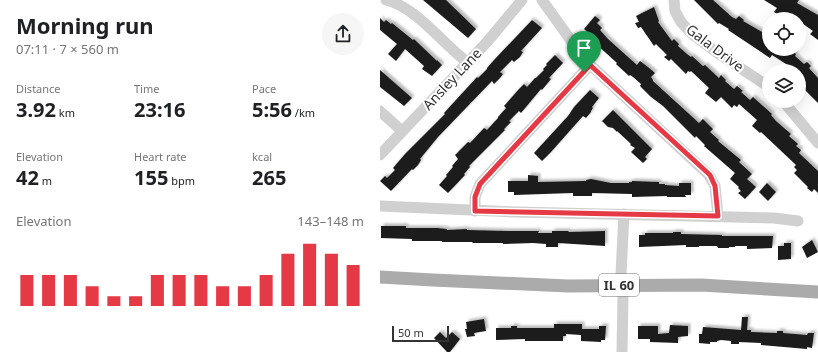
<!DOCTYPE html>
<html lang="en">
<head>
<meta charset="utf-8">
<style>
  body { margin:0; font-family:"Noto Sans",sans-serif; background:#f6f6f6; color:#202124; height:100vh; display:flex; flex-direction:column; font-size:15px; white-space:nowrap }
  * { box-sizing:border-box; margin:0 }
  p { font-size:13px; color:#757577 }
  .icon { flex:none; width:22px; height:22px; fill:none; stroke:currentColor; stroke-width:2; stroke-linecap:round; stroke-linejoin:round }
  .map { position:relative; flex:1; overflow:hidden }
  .panel { display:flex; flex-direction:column; background:#fff; width:380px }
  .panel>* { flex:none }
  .buttons { position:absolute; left:382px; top:12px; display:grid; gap:8px }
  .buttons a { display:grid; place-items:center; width:44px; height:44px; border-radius:50%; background:#fff; box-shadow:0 4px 16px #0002; font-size:20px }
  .scale { position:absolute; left:12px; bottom:10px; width:57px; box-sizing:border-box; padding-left:4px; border:2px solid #333; border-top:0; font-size:11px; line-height:14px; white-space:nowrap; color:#333; -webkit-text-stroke:3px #fff; paint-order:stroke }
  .pin { position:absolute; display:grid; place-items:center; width:34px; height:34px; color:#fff; margin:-41px -17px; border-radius:50% 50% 50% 0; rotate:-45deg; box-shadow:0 0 4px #0007 }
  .pin .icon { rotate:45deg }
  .round { display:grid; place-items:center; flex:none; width:42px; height:42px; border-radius:21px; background:#f6f6f6 }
  .summary { display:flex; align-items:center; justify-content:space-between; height:68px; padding:0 16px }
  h1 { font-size:22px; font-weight:700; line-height:30px }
  .metrics { display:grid; grid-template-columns:repeat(3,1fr); gap:6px; height:68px; padding:4px 16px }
  .metrics div { display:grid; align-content:center }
  .metrics b { font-size:20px; font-weight:700 }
  .metrics small { font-size:11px; font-weight:400 }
  .metrics p { font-size:11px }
  .chart { height:112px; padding:8px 16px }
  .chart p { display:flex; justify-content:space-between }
  .chart svg { width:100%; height:72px; margin-top:4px; stroke:#e63946; stroke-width:6 }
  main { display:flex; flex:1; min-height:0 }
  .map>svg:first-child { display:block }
  .building { fill:#1a1a1a; filter:url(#shadow) }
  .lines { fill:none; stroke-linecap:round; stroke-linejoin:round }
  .minor { stroke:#d0d0d0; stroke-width:11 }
  .major { stroke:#ababab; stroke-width:13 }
  .route-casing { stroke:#fff; stroke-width:8 }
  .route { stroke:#e63946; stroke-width:5 }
  .labels { text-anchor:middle; stroke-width:4; stroke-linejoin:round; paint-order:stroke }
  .shield { fill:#fff; stroke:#707070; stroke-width:1 }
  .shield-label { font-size:13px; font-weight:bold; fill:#333 }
  .street-label { font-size:14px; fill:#333; stroke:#fff }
</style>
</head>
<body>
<main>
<section class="panel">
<div class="summary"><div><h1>Morning run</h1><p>07:11 · 7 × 560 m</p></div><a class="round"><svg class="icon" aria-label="share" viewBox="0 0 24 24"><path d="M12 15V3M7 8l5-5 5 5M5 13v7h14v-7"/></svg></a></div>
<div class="metrics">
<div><p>Distance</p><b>3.92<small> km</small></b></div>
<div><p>Time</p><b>23:16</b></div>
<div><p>Pace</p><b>5:56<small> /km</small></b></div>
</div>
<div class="metrics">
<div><p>Elevation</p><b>42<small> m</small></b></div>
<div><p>Heart rate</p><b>155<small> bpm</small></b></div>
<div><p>kcal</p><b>265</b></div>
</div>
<div class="chart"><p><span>Elevation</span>143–148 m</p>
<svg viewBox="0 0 160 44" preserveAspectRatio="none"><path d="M5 44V25M15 44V25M25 44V25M35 44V32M45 44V38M55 44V38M65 44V25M75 44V25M85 44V25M95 44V32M105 44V32M115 44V25M125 44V12M135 44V6M145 44V12M155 44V19"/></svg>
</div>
</section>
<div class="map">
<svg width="438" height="352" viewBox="0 0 438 352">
  <defs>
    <filter id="shadow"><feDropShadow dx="2.5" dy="-2.5" stdDeviation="1" flood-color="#0004"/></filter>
  </defs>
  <rect width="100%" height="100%" fill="#fff"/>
  <g class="building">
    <path d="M43,0H66L96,29L88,38Z"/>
    <path d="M314,0H333L352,17L356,19L359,16L364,20L363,21L389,36V49H408L416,54L415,56L424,64L427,62L431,66L429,68L438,78V103L423,88L426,86L419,79V71H417L392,55L390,58L348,30L349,29L339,23L338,24Z"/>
    <path d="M384,0H419L417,3L438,15V40L430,34L433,31L419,21V19H416L409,15L406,19L394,12L397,8Z"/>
    <path d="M274,7L279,21L278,22L292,41L294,39L299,44L298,46L307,54L311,57L312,56L323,66L325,65L339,78L341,75L346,80L345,81L354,89L357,86L363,91L361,92L370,100L373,97L392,114L391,115L396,121L411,134L409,136L418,144L416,146L421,150L419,153L438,171V193L434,189L432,192L427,188L428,187L414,173L417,170L414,167L416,165L381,132L380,133L372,126L377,120L359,104L357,107L354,105L352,108L341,97L336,102L325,93L329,88L311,71L310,72L308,71L306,74L291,59L289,61L284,57L287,55L276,44L274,46L261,27L258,28L255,23L259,22L256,16Z"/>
    <path d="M215,16L220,20L217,23L222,28L220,30L228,39L257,65L260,61L268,67L275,73L271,77L273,80V81L319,123L323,119L333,129L330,132L339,140L338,141L361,160L359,162L372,174L367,179L376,187L365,199L358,193L361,191L358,188L359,187L350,179L355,173L324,146L325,145L316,136L315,138L283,106L271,97L260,86L261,84L253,77L250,75L249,76L236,64L237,63L216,44V42L212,38L213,37L204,29Z"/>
    <path d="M0,18L4,22L6,20L11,24L12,23L33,40L34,39L57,61V60L62,65L52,76L42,69L44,66L25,49L16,61L8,54L17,44L0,30Z"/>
    <path d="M152,20L162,28L141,51L143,52L140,57L134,62L132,60L120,72L123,74L120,78L114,84L112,81L58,137L40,159L41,160L38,165L33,170L32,169L11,191L0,181L5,176L7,178L15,170L13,168L25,154L65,114L64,113L97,77L98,78L107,69V68L114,60Z"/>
    <path d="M175,55L183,63L169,78L171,79L162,90L161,89L141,113L139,111L129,121L131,122L124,129L125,130L89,166L90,167L84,174L85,175L68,193L59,185L67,176L66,175L73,167L72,166L78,159L75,155L88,142L90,143L104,128L107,130L118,118V117L126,108L124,106L139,89L144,84L147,87L155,78H156L164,70L163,69L167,65L166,64Z"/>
    <path d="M0,70L32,98L24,106L0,87Z"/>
    <path d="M210,90L219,98L212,107L213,108L211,111V112L206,118L203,116L171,152L162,161L154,153L188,116L194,107Z"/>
    <path d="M233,110L272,149L265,157L267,159L263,163L251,152L255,148L250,145L251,144L237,131V132L233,128L228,127L222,121Z"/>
    <path d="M148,175L158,176V182L206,181V180L211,179L231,183H249V182H252V181L279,182V184H285V185L299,186V183H311V195H305L306,197H287V196L252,197V194L212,193V196H193V193L134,195V192H128V181H148Z"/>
    <path d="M387,183L396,192L388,201L379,192Z"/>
    <path d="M1,226H26V228H57L67,229V230L87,229V230L128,231H159L158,233H172V231H188L189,232L225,231V246L178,243V247H166V244L153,243L123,244V243H92L93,242H62V241H32V239L1,238Z"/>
    <path d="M293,232H301V234L342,235V236H393L392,248L367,249V246H355V247H349V248H338L337,246H319V247H306V245L259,247V235H265V233H293Z"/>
    <path d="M432,240L438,252L427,258L422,247Z"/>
    <path d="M404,243H411V259L398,260V246H404Z"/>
    <path d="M362,317H368L367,330H371V332L397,333V331H403V333L427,335L428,333H434L432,348L427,347V349L381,345V343L359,342V344H351V341L341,340L337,341V342H330V344L319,343V334H322L323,327L361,330Z"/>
    <path d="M104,319L106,331L94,333L95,336L87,337L85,329H87L86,322Z"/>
    <path d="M174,324H202V329H219V326H226L225,340H221V342L201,341V335L186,334V336H183V341H145V339L116,340V328H131V326H137V328H174Z"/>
    <path d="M290,325L308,326V336L298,337V343L270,342V339H258V326H278V334L289,333Z"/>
    <path d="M60,332L66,338L72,332L80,339L70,352H67L54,338Z"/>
  </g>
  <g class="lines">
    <g class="minor">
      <path d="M6,0C36,7 62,43 87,62"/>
      <path d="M162,0L205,60L329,175L335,186L338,216"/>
      <path d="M294,0L295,11L301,22L312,34L339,54L389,87"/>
      <path d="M403,101L438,143"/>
      <path d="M0,111L22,131"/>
      <path d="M0,155L107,42L142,0"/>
      <path d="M0,206L136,212L394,218L418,221"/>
      <path d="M95,211V197L100,184L210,65"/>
      <path d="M242,352L243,295L241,274L244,214"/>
    </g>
    <path class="major" d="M0,277L53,280L188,286L321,285L438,292"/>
  </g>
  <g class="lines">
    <g class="route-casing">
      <path id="route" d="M210,65L330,175L335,186L338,216L95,211V197L100,184Z"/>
    </g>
    <use href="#route" class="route"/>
  </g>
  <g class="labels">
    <rect class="shield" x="219" y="274" width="40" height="22" rx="3"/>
    <g class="shield-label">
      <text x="239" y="290">IL 60</text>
    </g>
    <g class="street-label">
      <text transform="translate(335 48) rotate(37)" y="5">Gala Drive</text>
      <text transform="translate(72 79) rotate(-47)" y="5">Ansley Lane</text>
    </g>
  </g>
</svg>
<div class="buttons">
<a><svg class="icon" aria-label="locate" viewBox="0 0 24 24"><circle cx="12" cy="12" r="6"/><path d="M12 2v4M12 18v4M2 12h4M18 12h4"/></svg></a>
<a><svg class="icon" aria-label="layers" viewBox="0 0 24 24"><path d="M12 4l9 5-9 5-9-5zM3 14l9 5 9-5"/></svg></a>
</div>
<div class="scale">50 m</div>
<div class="pin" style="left:204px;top:72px;background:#1e9e55"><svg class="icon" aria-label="arrive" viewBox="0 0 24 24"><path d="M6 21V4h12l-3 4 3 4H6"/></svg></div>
</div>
</main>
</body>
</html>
